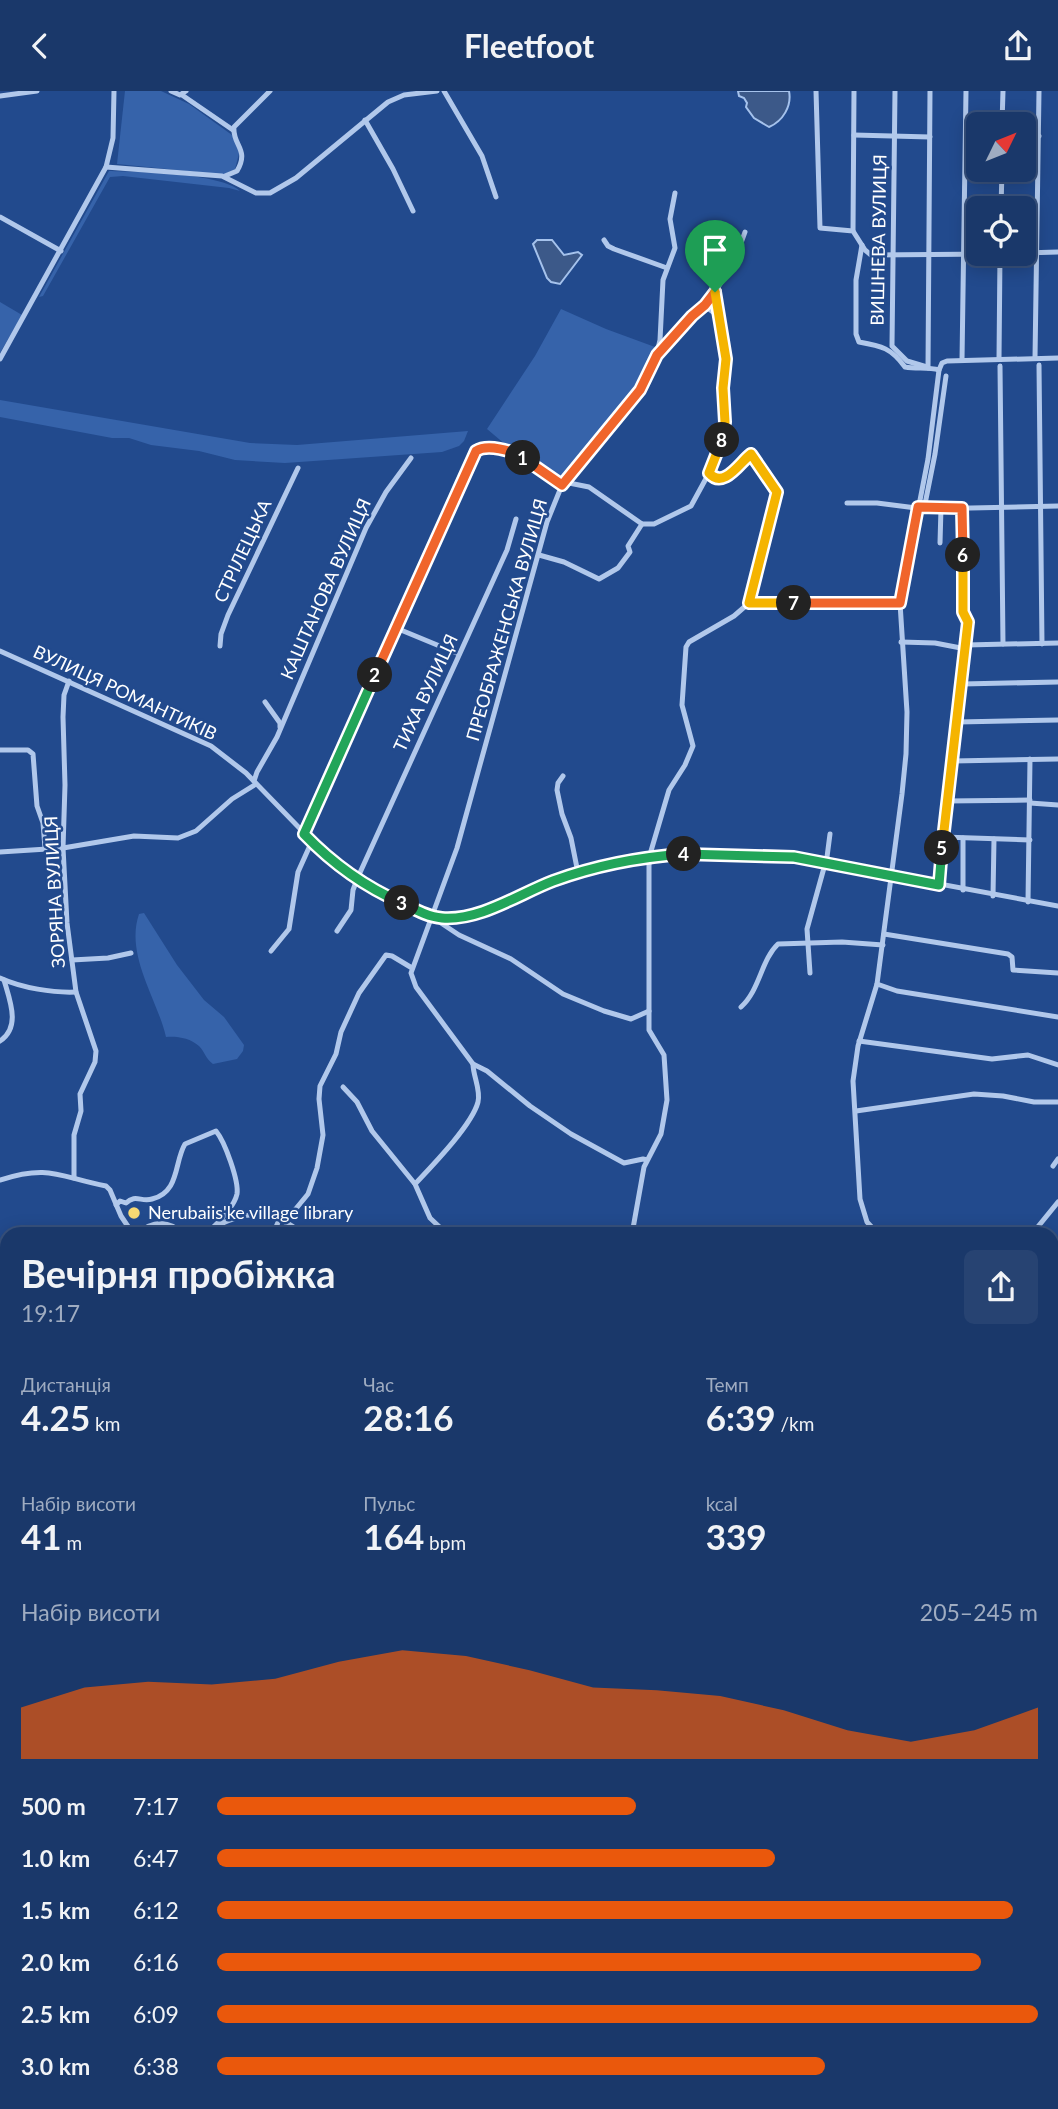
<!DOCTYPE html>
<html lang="uk">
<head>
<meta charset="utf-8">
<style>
  body { margin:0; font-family:Lato,sans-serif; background:#274372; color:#f1f3f6; height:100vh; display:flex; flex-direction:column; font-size:26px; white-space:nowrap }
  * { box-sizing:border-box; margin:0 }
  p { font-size:23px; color:#9facc1 }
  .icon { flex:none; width:38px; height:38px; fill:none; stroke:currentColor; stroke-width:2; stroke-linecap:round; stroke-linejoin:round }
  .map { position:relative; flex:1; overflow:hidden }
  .panel { position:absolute; left:0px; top:1136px; width:1059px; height:884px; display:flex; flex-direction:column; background:#1a386a; border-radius:21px 21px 0 0; box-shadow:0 4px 18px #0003,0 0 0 2px #38527e }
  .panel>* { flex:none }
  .needle { width:46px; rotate:47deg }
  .controls { position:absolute; left:966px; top:21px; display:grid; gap:14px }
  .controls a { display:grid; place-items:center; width:70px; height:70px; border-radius:10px; background:#1a386a; box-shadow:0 4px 18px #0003,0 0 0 2px #38527e; font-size:35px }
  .pin { position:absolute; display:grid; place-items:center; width:60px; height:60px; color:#fff; margin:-72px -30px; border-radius:50% 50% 50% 0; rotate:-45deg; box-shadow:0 0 7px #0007 }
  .pin .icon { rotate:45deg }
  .km { position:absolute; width:35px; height:35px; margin:-18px; border-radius:50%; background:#222; color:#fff; font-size:19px; line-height:35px; text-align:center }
  .round { display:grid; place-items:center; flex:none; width:74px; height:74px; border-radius:10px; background:#274372 }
  .head { display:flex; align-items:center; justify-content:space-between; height:119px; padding:0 21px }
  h1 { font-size:38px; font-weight:700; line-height:52px }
  .figures { display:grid; grid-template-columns:repeat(3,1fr); gap:10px; height:119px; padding:7px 21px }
  .figures div { display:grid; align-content:center }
  .figures b { font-size:35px; font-weight:700 }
  .figures small { font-size:19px; font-weight:400 }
  .figures p { font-size:19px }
  .chart { height:196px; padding:14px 21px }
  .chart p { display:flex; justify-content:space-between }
  .chart svg { width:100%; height:126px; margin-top:7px; fill:#ea580c; opacity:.7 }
  ul { padding:0 21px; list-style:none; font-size:23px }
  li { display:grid; grid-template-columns:112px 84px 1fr; align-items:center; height:52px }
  li i { height:18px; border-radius:9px; background:#ea580c }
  header { display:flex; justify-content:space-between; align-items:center; height:91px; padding:0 21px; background:#1a386a; font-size:32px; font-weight:700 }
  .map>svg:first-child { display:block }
  .green { fill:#3663aa }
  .water { fill:#3c5989; stroke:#a5c2ec; stroke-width:2 }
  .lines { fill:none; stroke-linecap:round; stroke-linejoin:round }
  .minor { stroke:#b1c8eb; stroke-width:5 }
  .split-1-casing { stroke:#fff; stroke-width:14 }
  .split-2-casing { stroke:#fff; stroke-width:14 }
  .split-3-casing { stroke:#fff; stroke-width:14 }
  .split-4-casing { stroke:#fff; stroke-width:14 }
  .split-5-casing { stroke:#fff; stroke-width:14 }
  .split-6-casing { stroke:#fff; stroke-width:14 }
  .split-7-casing { stroke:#fff; stroke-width:14 }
  .split-8-casing { stroke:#fff; stroke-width:14 }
  .split-9-casing { stroke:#fff; stroke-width:14 }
  .split-1 { stroke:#f0652b; stroke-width:9 }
  .split-2 { stroke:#f0652b; stroke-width:9 }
  .split-3 { stroke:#22a559; stroke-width:9 }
  .split-4 { stroke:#22a559; stroke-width:9 }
  .split-5 { stroke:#22a559; stroke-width:9 }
  .split-6 { stroke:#f5b400; stroke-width:9 }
  .split-7 { stroke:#f0652b; stroke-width:9 }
  .split-8 { stroke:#f5b400; stroke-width:9 }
  .split-9 { stroke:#f5b400; stroke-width:9 }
  .poi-dot { fill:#f7d973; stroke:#224a8d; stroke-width:2.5 }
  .labels { text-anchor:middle; stroke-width:5; stroke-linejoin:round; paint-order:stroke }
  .street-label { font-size:18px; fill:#fff; stroke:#224a8d }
  .poi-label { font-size:18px; fill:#fff; stroke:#224a8d; text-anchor:start }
</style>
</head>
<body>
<header><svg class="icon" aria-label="back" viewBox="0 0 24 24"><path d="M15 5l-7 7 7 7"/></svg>Fleetfoot<svg class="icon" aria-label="share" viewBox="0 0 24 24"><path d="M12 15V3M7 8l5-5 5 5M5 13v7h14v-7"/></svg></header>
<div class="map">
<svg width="1058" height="2018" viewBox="0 0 1058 2018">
  <rect width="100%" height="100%" fill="#224a8d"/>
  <g class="green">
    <path d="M125,0H161L189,13L232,44L240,59L235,78L225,83H217L117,73Z"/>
    <path d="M109,80C138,81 221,82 240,100L229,97L123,85L110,86L43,205L39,206Z"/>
    <path d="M0,211L22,224L0,262Z"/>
    <path d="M561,218L606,238L655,256C639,310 595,350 559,392L506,354L487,338L535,265Z"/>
    <path d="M0,309L250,352L297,354L468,340L464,350L459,355L442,361L285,372L235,369L199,360L151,354L129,347H112L0,326Z"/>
    <path d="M144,822L177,874L204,909L224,926L244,954L243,960L237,968L213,973C205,967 205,961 199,955C190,947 177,945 166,946C157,907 125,864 139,823Z"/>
  </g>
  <g class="water">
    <path d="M738,0H789C792,15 783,30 769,36L754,27L746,16L747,12L744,7L739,5Z"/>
    <path d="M537,149H552L564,164L578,161L582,164L560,193L551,191L547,187L533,153Z"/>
    <path d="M1058,1942V2018H953L954,2013L1052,2012V1944Z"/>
  </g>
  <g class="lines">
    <g class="minor">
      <path d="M171,0L180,4L186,0"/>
      <path d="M444,0L482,65L496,106"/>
      <path d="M816,0L820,137L853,140L865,159L871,164L993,163"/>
      <path d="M895,0L892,255L907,270L927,276"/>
      <path d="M182,4L233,39"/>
      <path d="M0,5L37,0"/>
      <path d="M365,29L393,78L413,120"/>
      <path d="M1002,33L1003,0"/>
      <path d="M854,44L930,46"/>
      <path d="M1024,45H1039"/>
      <path d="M106,76L222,85L256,102H270L296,87L388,11L404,4L437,0"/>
      <path d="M225,85L237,80C250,58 232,54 234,36L270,0"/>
      <path d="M1001,117L1002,79"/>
      <path d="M0,126L61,160"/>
      <path d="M853,140L854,0"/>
      <path d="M604,149L608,155L614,158L667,177"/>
      <path d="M862,154L856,189V243L859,251C882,255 891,257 905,276C917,278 928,276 939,279L942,272L947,270L1058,267"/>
      <path d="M1024,162L1058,161"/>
      <path d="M715,201L717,222"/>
      <path d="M659,261L709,209L733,174L745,141"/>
      <path d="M1035,267L1039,0"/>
      <path d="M0,268L106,76L113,47L114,0"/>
      <path d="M999,268L1000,163"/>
      <path d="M962,269L966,0"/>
      <path d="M1039,274L1042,553"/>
      <path d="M1000,275L1003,553"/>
      <path d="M928,277L930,0"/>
      <path d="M564,391L589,396L642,433H654L691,415L709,382"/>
      <path d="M847,412H877L924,418L1058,415"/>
      <path d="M963,417V521L968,531L966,554"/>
      <path d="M924,418L935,363L946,285"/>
      <path d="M940,452L941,417"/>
      <path d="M539,464L564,471L599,488L618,477L630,461L628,455L642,433"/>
      <path d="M749,512H900"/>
      <path d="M396,537L459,563"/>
      <path d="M901,551L935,552L966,558"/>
      <path d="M220,555L221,543L228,524L298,377"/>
      <path d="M0,560L211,655L246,682L312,750L341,777L383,804L432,826L443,827L469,825L578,782L638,769L682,763L794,766L1058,815"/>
      <path d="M69,590L64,604L63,626L65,694L63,757L67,832L76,901L96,960L95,971L80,1003L81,1020L74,1044V1087"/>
      <path d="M962,593L1058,591"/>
      <path d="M265,611L280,632V636"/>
      <path d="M958,631L1058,629"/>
      <path d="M0,659H28L33,663L37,715L43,732L45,757"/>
      <path d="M953,670L1058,668"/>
      <path d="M563,685L558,692L557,699L562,723L571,747L578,782"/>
      <path d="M254,690L257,681L277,646L366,437L386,401L411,367"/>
      <path d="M946,710L1030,709"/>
      <path d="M1030,712L1058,714"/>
      <path d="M304,743L309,735L476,360C499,345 543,381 562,394"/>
      <path d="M943,746L1030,749"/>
      <path d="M963,747V799"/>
      <path d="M0,761L63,757L134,745L178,747L196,740L232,708L256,693"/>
      <path d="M939,795L946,710L966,554L1058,552"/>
      <path d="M993,805L994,748"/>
      <path d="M1028,811L1030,668"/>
      <path d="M432,826L459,844L511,868L563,903L604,920L631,928L649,920"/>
      <path d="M337,840L351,819L353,799L358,786L507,459L516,428"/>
      <path d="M884,843L1008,863L1012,866L1013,879L1058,882"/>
      <path d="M271,860L289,838L298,781L312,750"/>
      <path d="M72,869L108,867L131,862"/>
      <path d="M810,882L807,838L827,766L830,743"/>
      <path d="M0,887C22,897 53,902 76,901"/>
      <path d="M877,893L897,900L1058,926"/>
      <path d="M741,916C760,899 761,869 778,853L842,851L883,854"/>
      <path d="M0,950C21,936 10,910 4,889"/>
      <path d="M859,950L992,968L1028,964L1058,974"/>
      <path d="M343,996L357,1011L372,1040L415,1093L430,1127L447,1143"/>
      <path d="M856,1020L974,1003L1003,1005L1034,1011H1058"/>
      <path d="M647,1069L643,1068L624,1072L571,1043L530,1015L487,980L473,973L416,896L411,882L457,757L547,431L562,394L625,319L648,286L655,270L660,249L663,189L675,157L670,128L675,102"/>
      <path d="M1053,1075L1058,1068"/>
      <path d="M0,1089C50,1073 59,1086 106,1095L110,1099L121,1125L133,1143"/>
      <path d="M415,1093C432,1075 472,1034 478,1011C481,999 473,985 473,973"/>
      <path d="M116,1114L120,1110L126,1112C135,1103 141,1111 152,1108C180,1101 174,1071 185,1053L216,1040C225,1051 239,1090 237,1103C234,1117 216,1134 206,1143"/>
      <path d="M285,1131L308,1103L317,1077L323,1044L319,1008L320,995L336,963L341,941L359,902L386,864L392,865L412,877"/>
      <path d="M216,1135C249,1119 273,1118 303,1143"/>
      <path d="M138,1143C152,1129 169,1129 183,1143"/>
      <path d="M273,1143L279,1129"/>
      <path d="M632,1143L644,1076L661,1043L667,1009L664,964L649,939V774L651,760L669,699L685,674L693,655L682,614L686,556L689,551L734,525L749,512L777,401L752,363L734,381L714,388L709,382L721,352L725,332L723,289L726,268L717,224L709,218H700"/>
      <path d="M878,1143L867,1131L860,1108L853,990L858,955L877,893L902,703L906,663L907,621L900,512L928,368L939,279"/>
      <path d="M1032,1143L1058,1111"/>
      <path d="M0,1232L7,1244"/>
      <path d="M1052,1255L1058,1254"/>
      <path d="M0,1275L7,1269"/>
      <path d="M1052,1337L1058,1335"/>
      <path d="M0,1342L7,1330"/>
      <path d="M1052,1396L1058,1414"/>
      <path d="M1052,1445L1058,1453"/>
      <path d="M1052,1496L1058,1494"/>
      <path d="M1052,1579L1058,1577"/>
      <path d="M0,1602L7,1599"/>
      <path d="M0,1681L7,1705"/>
      <path d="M0,1934L7,1935"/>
      <path d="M1052,1940L1058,1939"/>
      <path d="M95,2012L97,2018"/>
      <path d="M603,2012L613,2018"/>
      <path d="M684,2012L693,2018"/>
      <path d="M808,2012L820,2018"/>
      <path d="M417,2018L420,2012"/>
      <path d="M508,2018L511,2012"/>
      <path d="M547,2018L549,2012"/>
      <path d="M585,2018L587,2012"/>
      <path d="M731,2018L735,2012"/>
      <path d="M788,2018L792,2012"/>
      <path d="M943,2018L944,2012"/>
    </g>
  </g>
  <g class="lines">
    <g class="split-1-casing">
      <path id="split-1" d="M523,367L562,394L640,299L657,264L692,225L705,214L715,201"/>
    </g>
    <g class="split-2-casing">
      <path id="split-2" d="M375,584L476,360C487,353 512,359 523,367"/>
    </g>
    <g class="split-3-casing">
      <path id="split-3" d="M375,584L304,743C332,772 365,796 402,812"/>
    </g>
    <g class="split-4-casing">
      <path id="split-4" d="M402,812C414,818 428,826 442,827C480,830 519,803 553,790C594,775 641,766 684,763"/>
    </g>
    <g class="split-5-casing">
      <path id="split-5" d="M684,763L794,766L939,794L942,757"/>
    </g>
    <g class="split-6-casing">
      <path id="split-6" d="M942,757L968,531L963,521V464"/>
    </g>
    <g class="split-7-casing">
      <path id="split-7" d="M794,512H900L918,416L962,417L963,464"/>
    </g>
    <g class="split-8-casing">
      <path id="split-8" d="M722,349L709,382C724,399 740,371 751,363L777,401L749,512H794"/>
    </g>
    <g class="split-9-casing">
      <path id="split-9" d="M715,201L726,268L723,297L725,331L722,349"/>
    </g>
    <use href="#split-1" class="split-1"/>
    <use href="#split-2" class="split-2"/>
    <use href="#split-3" class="split-3"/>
    <use href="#split-4" class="split-4"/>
    <use href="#split-5" class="split-5"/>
    <use href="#split-6" class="split-6"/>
    <use href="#split-7" class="split-7"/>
    <use href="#split-8" class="split-8"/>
    <use href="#split-9" class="split-9"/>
  </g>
  <circle class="poi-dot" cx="134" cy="1122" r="7"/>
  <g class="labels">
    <g class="street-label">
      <text transform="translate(879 149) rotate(-89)" y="6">ВИШНЕВА ВУЛИЦЯ</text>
      <text transform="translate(243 460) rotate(-65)" y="6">СТРІЛЕЦЬКА</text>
      <text transform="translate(326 498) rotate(-66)" y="6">КАШТАНОВА ВУЛИЦЯ</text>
      <text transform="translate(507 529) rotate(-74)" y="6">ПРЕОБРАЖЕНСЬКА ВУЛИЦЯ</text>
      <text transform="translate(125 602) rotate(25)" y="6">ВУЛИЦЯ РОМАНТИКІВ</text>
      <text transform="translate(426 602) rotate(-65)" y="6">ТИХА ВУЛИЦЯ</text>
      <text transform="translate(55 801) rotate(-93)" y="6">ЗОРЯНА ВУЛИЦЯ</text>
    </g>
    <g class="poi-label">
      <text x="148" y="1128">Nerubaiis'ke village library</text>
    </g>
  </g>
</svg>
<div class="controls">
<a><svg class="needle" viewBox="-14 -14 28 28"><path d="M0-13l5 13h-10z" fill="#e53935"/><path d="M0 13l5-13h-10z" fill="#9facc1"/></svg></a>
<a><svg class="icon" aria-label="locate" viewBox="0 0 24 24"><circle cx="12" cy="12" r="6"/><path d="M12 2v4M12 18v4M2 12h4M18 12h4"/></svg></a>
</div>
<div class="pin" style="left:715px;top:201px;background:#1e9e55"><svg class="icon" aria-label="arrive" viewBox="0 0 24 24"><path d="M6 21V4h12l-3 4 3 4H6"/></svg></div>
<b class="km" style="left:523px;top:367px">1</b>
<b class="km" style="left:375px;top:584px">2</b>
<b class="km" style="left:402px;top:812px">3</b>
<b class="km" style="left:684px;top:763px">4</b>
<b class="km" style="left:942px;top:757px">5</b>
<b class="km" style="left:963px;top:464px">6</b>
<b class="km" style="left:794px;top:512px">7</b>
<b class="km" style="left:722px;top:349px">8</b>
<section class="panel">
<div class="head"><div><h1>Вечірня пробіжка</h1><p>19:17</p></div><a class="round"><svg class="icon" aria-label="share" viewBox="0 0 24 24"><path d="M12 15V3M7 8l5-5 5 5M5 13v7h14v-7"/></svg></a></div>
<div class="figures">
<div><p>Дистанція</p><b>4.25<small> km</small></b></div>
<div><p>Час</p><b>28:16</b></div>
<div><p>Темп</p><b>6:39<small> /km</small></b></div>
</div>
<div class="figures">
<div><p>Набір висоти</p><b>41<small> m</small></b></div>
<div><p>Пульс</p><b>164<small> bpm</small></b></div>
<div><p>kcal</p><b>339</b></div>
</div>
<div class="chart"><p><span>Набір висоти</span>205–245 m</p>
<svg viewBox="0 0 160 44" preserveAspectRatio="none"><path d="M0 44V26L10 19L20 17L30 18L40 16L50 10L60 6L70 8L80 13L90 19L100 20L110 22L120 27L130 34L140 38L150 34L160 26V44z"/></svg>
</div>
<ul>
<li><b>500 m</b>7:17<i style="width:51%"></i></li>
<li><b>1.0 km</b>6:47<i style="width:68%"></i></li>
<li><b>1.5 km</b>6:12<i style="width:97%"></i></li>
<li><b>2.0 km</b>6:16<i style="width:93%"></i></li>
<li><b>2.5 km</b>6:09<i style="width:100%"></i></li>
<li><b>3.0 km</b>6:38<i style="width:74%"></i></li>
</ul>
</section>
</div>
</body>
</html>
